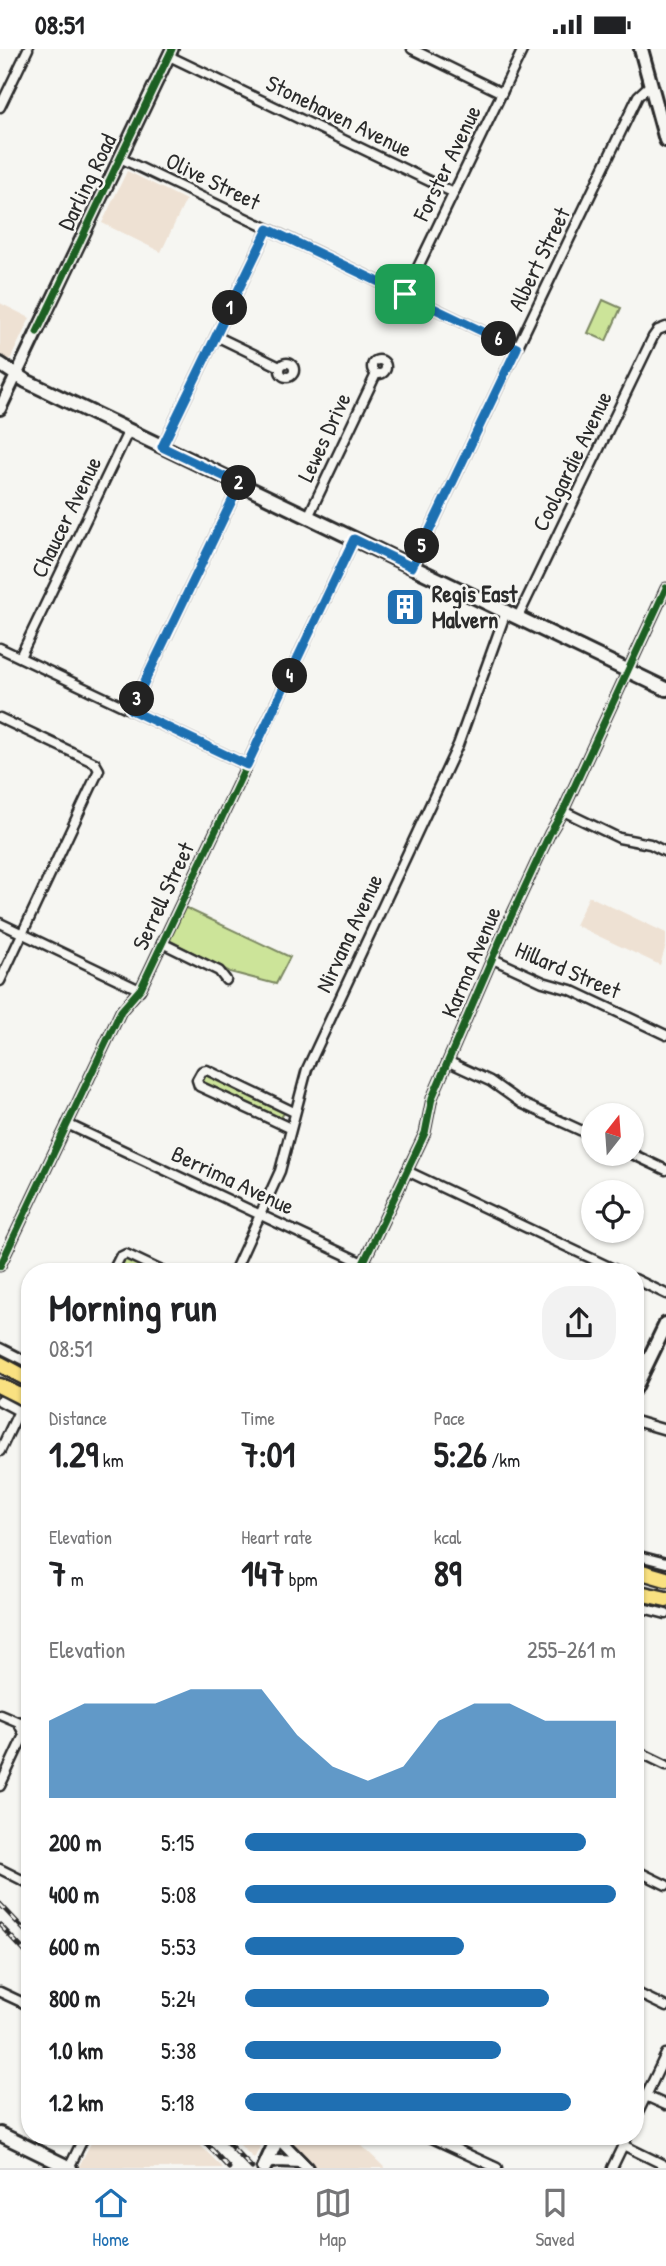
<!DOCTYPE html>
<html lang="en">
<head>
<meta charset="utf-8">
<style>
  body { margin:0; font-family:"Patrick Hand",sans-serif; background:#f2f2f2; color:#202124; height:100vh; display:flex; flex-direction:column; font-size:26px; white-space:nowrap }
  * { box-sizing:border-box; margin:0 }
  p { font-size:23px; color:#757577 }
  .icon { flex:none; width:38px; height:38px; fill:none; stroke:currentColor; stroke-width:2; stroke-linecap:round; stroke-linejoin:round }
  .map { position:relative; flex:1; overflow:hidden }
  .sheet { position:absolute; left:21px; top:1214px; width:623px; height:882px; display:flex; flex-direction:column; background:#fff; border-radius:28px; box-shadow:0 2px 5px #0004 }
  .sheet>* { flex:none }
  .needle { width:46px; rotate:17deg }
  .fabs { position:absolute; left:581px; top:1054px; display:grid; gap:14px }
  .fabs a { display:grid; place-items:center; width:63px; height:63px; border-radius:50%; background:#fff; box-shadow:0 2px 5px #0004; font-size:35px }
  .pin { position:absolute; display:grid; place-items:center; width:60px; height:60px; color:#fff; margin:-30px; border-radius:14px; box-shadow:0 4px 10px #0006 }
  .km { position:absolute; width:35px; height:35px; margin:-18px; border-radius:50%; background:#222; color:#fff; font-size:19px; line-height:35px; text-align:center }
  .round { display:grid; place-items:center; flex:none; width:74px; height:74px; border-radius:28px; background:#f2f2f2 }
  .summary { display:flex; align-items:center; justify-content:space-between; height:119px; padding:0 28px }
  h1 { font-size:38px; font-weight:700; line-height:52px }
  .stats { display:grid; grid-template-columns:repeat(3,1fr); gap:10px; height:119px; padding:7px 28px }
  .stats div { display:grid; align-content:center }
  .stats b { font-size:35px; font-weight:700 }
  .stats small { font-size:19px; font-weight:400 }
  .stats p { font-size:19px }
  .chart { height:196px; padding:14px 28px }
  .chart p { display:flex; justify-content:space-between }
  .chart svg { width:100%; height:126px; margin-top:7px; fill:#1f6fb2; opacity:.7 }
  ul { padding:0 28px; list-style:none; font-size:23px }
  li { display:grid; grid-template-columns:112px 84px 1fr; align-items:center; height:52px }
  li i { height:18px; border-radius:9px; background:#1f6fb2 }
  .status { display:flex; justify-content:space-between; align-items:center; height:49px; padding:0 35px; background:#fff; direction:ltr }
  .status svg { height:19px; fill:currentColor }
  .dock { display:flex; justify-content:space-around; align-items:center; height:98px; border-top:2px solid #e0e0e0; background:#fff; font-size:19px; color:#757577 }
  .dock a { display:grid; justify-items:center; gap:4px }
  .dock .active { color:#1f6fb2 }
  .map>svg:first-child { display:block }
  .built { fill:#eee1d3 }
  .green { fill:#cce499; stroke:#7c8862; stroke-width:2 }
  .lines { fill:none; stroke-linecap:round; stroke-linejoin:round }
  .minor-casing { stroke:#2b2b2b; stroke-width:13 }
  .tertiary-casing { stroke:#2b2b2b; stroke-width:16 }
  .secondary-casing { stroke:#2b2b2b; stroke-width:18 }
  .trunk-casing { stroke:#2b2b2b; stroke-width:19 }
  .minor { stroke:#f6f6f2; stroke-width:8 }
  .tertiary { stroke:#f6f6f2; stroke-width:10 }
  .secondary { stroke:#f6f6f2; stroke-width:12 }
  .trunk { stroke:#f9e181; stroke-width:14 }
  .rail-casing { stroke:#2b2b2b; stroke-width:5 }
  .rail { stroke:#f6f6f2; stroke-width:2.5; stroke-dasharray:8; stroke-linecap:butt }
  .cycleway-casing { stroke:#f6f6f2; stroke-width:11 }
  .cycleway { stroke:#1b5e20; stroke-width:7 }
  .route-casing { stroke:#fff; stroke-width:14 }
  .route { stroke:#1f6fb2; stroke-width:9 }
  .labels { text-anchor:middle; stroke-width:5; stroke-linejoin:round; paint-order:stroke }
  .street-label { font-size:23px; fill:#2b2b2b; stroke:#f6f6f2 }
  .poi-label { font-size:23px; font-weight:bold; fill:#2b2b2b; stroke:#f6f6f2; text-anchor:start }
</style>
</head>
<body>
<div class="status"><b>08:51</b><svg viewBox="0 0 49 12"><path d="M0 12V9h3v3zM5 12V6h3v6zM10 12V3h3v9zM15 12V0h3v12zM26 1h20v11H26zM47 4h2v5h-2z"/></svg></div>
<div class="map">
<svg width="666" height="2119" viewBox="0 0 666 2119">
  <rect width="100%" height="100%" fill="#f6f6f2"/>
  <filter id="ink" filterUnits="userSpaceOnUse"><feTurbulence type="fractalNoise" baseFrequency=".0143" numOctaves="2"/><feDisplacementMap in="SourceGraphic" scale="14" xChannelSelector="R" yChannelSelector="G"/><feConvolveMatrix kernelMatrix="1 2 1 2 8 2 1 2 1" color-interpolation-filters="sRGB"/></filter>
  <g filter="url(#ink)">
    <g class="built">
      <path d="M127,122L186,151L161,203L102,174Z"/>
      <path d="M0,254L30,269L10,311L0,306Z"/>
      <path d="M589,847L666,884V896L660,916L575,876Z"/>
      <path d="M94,2088H192L223,2119H78Z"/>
      <path d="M232,2088H265L254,2110Z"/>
      <path d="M283,2088H357V2092L385,2119H312Z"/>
    </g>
    <g class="green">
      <path d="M603,251L621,259L606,292L588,284Z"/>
      <path d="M184,858L290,908L276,935L230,923L167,890Z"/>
      <path d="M205,1024L285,1063L282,1067V1072L203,1035L200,1032L202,1026Z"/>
      <path d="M127,1210L131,1211L157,1223H123L120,1219L121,1214Z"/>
    </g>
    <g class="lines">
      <g class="minor-casing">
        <g id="minor">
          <path d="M412,0L502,44"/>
          <path d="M169,7L454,144"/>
          <path d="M0,58L28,0"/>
          <path d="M120,109L517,299"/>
          <path d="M405,245L523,0"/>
          <path d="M216,287L280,318"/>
          <circle cx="379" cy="318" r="7"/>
          <circle cx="287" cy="321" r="7"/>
          <path d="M162,398L268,180"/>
          <path d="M308,468L376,325"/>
          <path d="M412,518L638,47L651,35"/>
          <path d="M518,568L653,288L658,281L666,278"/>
          <path d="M0,599L247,716"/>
          <path d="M20,608L129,381"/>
          <path d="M131,661L240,435"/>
          <path d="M0,669L95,714L99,721L0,932"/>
          <path d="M563,762L619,789L650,795L666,803"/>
          <path d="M0,874L140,941"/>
          <path d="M162,894L219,922L226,931"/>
          <path d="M493,910L543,933L571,941L666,986"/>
          <path d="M449,1013L490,1032L521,1054L593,1087"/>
          <path d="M67,1075L382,1223"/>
          <path d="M290,1079L199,1037L197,1031L202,1022L207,1021L294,1063"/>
          <path d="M630,1104L666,1121"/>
          <path d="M407,1122L620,1223"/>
          <path d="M0,1217L121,962L141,939L354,490"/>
          <path d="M117,1223L115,1218L120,1208L126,1205L164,1223"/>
          <path d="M234,1223L280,1122L307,1020L458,696L506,563"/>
          <path d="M359,1223L425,1084L432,1049L502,887L550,784L563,762L666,539"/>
          <path d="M635,1230L666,1245"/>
          <path d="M0,1299L30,1314"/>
          <path d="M0,1352L30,1368"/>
          <path d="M635,1372L666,1381"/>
          <path d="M0,1402L19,1362"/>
          <path d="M635,1506L666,1514"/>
          <path d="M635,1557L666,1565"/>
          <path d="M0,1665L21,1674"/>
          <path d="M28,1684L23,1683L20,1677L24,1671H30"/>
          <path d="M635,1701L666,1716"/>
          <path d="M0,1737L25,1684"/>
          <path d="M0,1820L30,1835"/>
          <path d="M635,1821L666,1836"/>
          <path d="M0,1943L30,1957"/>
          <path d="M635,1943L666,1958"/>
          <path d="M646,2047L666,2056"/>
          <path d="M635,2070L666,2005"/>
          <path d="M430,2088L497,2119"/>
          <path d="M623,2096L666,2117"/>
          <path d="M69,2119L84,2088"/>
          <path d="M612,2119L627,2088"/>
        </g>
      </g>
      <g class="tertiary-casing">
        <g id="tertiary">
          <path d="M0,360L172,0"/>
          <path d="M278,2089L307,2119"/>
          <path d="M266,2114L278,2112L301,2113"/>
        </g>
      </g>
      <g class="secondary-casing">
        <g id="secondary">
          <path d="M641,0L666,91"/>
          <path d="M0,315L26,332L666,640"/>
          <path d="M635,1339L666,1275"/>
          <path d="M0,2085L70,2119"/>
          <path d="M264,2119L278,2088"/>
        </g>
      </g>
      <g class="trunk-casing">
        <g id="trunk">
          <path d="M0,1315L30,1331"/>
          <path d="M0,1337L30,1352"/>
          <path d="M635,1521L666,1530"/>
          <path d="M635,1543L666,1550"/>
        </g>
      </g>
      <use href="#minor" class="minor"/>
      <use href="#tertiary" class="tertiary"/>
      <use href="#secondary" class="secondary"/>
      <use href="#trunk" class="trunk"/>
      <g class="rail-casing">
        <g id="rail">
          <path d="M0,1855L30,1887"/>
          <path d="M0,1876L30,1908"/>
          <path d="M200,2088L229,2119"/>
          <path d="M222,2088L252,2119"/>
        </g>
      </g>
      <use href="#rail" class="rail"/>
      <g class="cycleway-casing">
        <g id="cycleway">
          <path d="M37,283L172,0"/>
          <path d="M0,1217L121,962L141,939L354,490"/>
          <path d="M359,1223L425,1084L432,1049L502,887L550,784L563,762L666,539"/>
        </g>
      </g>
      <use href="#cycleway" class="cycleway"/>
    </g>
  </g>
  <g class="lines" filter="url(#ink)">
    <g class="route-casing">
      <path id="route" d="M268,180L517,299L412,518L354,490L247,716L131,661L240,435L162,398Z"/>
    </g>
    <use href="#route" class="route"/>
  </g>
  <defs>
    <g id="building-square" transform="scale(2.0125)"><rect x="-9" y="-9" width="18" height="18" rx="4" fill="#1f6fb2" stroke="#f6f6f2"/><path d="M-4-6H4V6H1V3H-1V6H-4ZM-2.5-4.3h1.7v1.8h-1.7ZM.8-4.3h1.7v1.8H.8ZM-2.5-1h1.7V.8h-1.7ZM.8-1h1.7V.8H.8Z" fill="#fff"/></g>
  </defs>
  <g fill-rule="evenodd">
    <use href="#building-square" x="405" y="558"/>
  </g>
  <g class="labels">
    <g class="street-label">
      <text transform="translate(339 67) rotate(26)" y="8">Stonehaven Avenue</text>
      <text transform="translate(447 114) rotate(-64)" y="8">Forster Avenue</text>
      <text transform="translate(213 132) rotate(26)" y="8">Olive Street</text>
      <text transform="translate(87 133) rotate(-64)" y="8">Darling Road</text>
      <text transform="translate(539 210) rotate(-64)" y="8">Albert Street</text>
      <text transform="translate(324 388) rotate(-65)" y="8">Lewes Drive</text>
      <text transform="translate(572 412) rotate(-64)" y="8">Coolgardie Avenue</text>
      <text transform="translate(66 468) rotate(-64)" y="8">Chaucer Avenue</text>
      <text transform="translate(163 847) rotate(-65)" y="8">Serrell Street</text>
      <text transform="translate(349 884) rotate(-65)" y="8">Nirvana Avenue</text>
      <text transform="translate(471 913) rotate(-67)" y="8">Karma Avenue</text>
      <text transform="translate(568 921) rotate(23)" y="8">Hillard Street</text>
      <text transform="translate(233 1131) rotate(25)" y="8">Berrima Avenue</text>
    </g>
    <g class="poi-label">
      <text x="432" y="553">Regis East<tspan x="432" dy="26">Malvern</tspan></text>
    </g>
  </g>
</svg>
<div class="fabs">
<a><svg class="needle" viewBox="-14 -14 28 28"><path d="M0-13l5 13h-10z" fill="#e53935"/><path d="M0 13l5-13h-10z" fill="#757577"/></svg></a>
<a><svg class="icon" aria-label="locate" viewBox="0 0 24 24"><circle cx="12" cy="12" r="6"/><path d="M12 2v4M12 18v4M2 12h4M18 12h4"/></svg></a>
</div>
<div class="pin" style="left:405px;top:245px;background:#1e9e55"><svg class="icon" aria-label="arrive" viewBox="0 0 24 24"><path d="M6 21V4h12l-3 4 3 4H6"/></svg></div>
<b class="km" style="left:230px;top:259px">1</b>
<b class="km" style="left:239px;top:434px">2</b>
<b class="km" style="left:137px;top:650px">3</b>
<b class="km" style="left:290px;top:627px">4</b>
<b class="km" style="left:422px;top:497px">5</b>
<b class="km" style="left:499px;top:290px">6</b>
<section class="sheet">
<div class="summary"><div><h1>Morning run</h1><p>08:51</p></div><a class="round"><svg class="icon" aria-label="share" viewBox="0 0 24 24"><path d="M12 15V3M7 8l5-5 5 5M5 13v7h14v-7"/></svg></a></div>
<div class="stats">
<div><p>Distance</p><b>1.29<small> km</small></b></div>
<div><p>Time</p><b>7:01</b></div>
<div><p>Pace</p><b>5:26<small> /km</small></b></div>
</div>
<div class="stats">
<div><p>Elevation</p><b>7<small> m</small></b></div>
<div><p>Heart rate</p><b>147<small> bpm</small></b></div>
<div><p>kcal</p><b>89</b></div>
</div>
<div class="chart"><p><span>Elevation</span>255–261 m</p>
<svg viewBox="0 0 160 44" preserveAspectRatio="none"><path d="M0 44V17L10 11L20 11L30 11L40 6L50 6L60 6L70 22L80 33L90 38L100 33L110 17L120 11L130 11L140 17L150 17L160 17V44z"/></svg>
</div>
<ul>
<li><b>200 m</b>5:15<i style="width:92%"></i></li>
<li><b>400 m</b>5:08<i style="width:100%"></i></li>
<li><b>600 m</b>5:53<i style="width:59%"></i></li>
<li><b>800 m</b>5:24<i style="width:82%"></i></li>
<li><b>1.0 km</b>5:38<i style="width:69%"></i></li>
<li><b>1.2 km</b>5:18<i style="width:88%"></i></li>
</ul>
</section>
</div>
<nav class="dock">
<a class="active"><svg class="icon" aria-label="home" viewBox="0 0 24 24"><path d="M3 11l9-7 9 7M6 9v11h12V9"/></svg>Home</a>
<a><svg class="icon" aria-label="map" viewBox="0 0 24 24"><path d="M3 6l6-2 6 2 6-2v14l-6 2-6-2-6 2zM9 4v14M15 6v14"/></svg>Map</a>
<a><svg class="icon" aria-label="saved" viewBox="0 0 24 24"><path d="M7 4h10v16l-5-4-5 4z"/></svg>Saved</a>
</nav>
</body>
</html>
